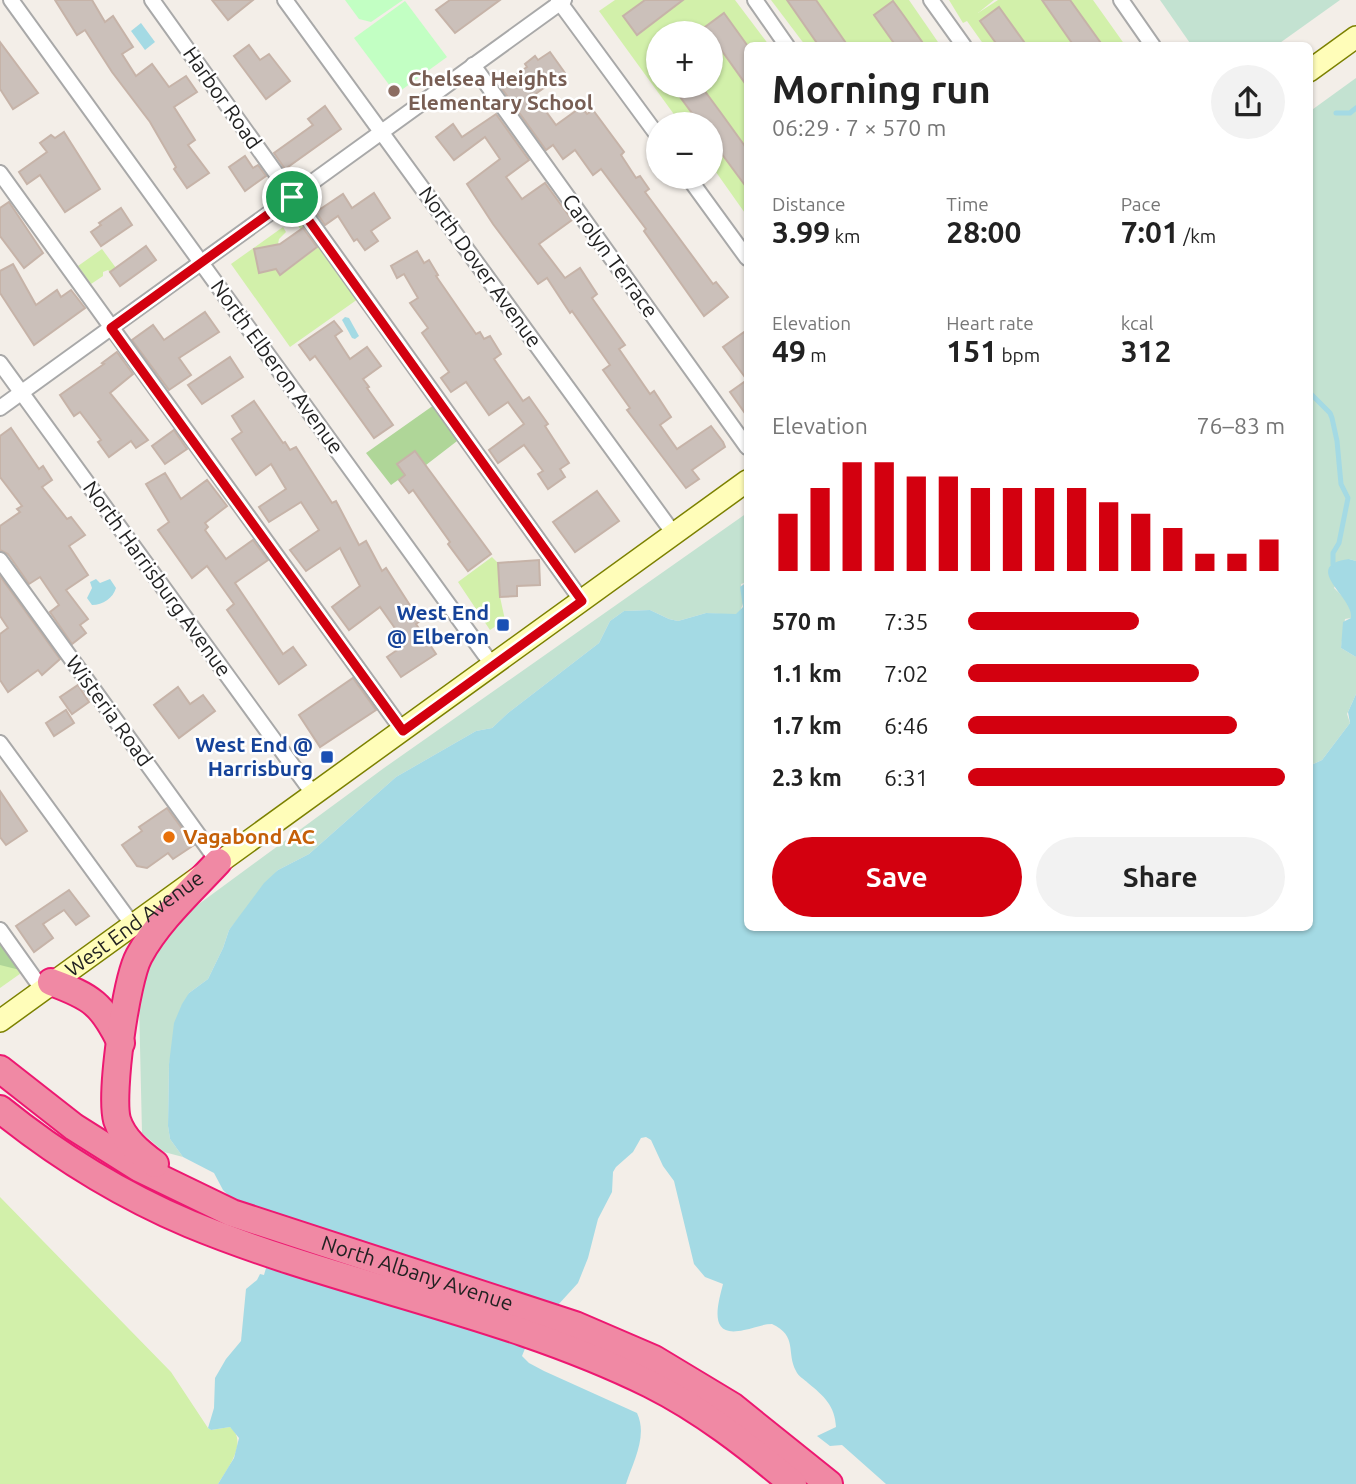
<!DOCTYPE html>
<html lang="en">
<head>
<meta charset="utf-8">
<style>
  body { margin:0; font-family:Ubuntu,sans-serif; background:#f2f2f2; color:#222; height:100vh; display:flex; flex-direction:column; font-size:26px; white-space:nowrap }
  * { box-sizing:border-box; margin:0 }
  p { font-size:23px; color:#767676 }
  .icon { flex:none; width:38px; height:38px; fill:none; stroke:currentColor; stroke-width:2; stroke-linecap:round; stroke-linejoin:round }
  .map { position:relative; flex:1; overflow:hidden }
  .side { position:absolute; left:744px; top:42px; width:569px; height:889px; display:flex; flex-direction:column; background:#fff; border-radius:10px; box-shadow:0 2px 5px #0004 }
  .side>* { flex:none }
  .buttons { position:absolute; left:646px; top:21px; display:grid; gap:14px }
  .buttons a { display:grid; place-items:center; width:77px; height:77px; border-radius:50%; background:#fff; box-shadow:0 2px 5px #0004; font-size:35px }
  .pin { position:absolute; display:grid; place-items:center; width:60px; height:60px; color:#fff; margin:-30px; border:4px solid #fff; border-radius:50%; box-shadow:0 2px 7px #0007 }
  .round { display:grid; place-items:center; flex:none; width:74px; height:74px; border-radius:37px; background:#f2f2f2 }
  .head { display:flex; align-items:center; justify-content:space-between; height:119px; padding:0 28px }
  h1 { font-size:38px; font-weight:600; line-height:52px }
  .stats { display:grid; grid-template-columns:repeat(3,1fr); gap:10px; height:119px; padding:7px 28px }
  .stats div { display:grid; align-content:center }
  .stats b { font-size:30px; font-weight:600 }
  .stats small { font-size:19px; font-weight:400 }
  .stats p { font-size:19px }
  .chart { height:196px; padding:14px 28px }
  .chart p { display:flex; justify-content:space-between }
  .chart svg { width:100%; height:126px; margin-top:7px; stroke:#d3000f; stroke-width:6 }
  .button { display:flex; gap:14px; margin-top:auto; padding:14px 28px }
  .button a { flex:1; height:80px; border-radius:42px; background:#d3000f; color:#fff; font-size:28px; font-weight:600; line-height:80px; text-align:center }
  .button a+a { background:#f2f2f2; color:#222 }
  ul { padding:0 28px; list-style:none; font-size:23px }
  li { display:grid; grid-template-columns:112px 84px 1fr; align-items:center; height:52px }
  li i { height:18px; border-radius:9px; background:#d3000f }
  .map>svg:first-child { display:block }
  .grass { fill:#d2f0aa; fill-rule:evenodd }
  .forest { fill:#afd698 }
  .wetland { fill:#c3e2d1 }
  .park { fill:#c2ffc3 }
  .water { fill:#a4dae4 }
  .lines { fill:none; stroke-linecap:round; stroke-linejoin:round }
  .stream { stroke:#a4dae4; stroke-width:5 }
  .building { fill:#cbc0ba; stroke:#c6b3a8; stroke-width:2 }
  .street-casing { stroke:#a9a9a9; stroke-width:18 }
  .secondary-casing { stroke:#7c8100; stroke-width:24 }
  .highway-casing { stroke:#ed1871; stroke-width:30 }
  .street { stroke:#fff; stroke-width:14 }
  .secondary { stroke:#fffdb9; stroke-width:21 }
  .highway { stroke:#f089a4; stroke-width:26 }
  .route-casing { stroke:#fff; stroke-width:14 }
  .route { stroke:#d3000f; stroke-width:9 }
  .education-dot { fill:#8d6e63; stroke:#fff; stroke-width:2.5 }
  .transit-dot { fill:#1a4fb4; stroke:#fff; stroke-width:2.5 }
  .food-dot { fill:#e8710a; stroke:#fff; stroke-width:2.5 }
  .labels { text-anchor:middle; stroke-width:5; stroke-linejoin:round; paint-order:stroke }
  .education-label { font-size:21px; font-weight:bold; fill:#785e54; stroke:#fff; text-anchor:start }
  .street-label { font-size:21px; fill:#222; stroke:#fff }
  .transit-label { font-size:21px; font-weight:bold; fill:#164399; stroke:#fff; text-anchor:end }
  .food-label { font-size:21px; font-weight:bold; fill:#c56008; stroke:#fff; text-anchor:start }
</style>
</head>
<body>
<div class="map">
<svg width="1356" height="1484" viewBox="0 0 1356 1484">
  <rect width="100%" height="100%" fill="#f3eee8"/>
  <g class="grass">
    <path d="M615,0H645L624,16L638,35L683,0H735L769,45L747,46V216L711,165L710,124H681L599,11ZM658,33H710V86H658Z"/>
    <path d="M771,0H909L940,45H805Z"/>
    <path d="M949,0H994L978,13L998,0H1093L1125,45H984L967,21L963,23Z"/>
    <path d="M299,215L358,299L290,347L231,264L283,227L286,232L279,239L278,244L254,250L259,273L276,269L281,275L317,248L305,228L301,230L293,219Z"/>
    <path d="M102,249L116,268L110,272L108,270L103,272V276L91,284L78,266Z"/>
    <path d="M492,557L498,563L500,597L505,620L490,630L458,582Z"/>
    <path d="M0,934L24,971L0,988Z"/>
    <path d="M0,1197L171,1372L208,1428L211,1430L230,1427C249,1442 227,1469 218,1484H0Z"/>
  </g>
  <g class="forest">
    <path d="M434,405L461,438L426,465L414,451L397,464L405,475L391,485L366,453Z"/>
    <path d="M0,934L24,971L0,965Z"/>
  </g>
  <g class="wetland">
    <path d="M1160,0H1340L1277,45L1192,46Z"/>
    <path d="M1356,78V561L1349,559L1334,588C1342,596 1354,605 1351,618L1345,619L1341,648L1356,657V694L1347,714L1350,723L1322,760L1309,766V112Z"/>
    <path d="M747,513V582L741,584L743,603L740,612L736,615L706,613L678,621L669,619L650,610L624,611L610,621L599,643L508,713L492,728L476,731L396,777L309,854L278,870L229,930L223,948L208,979L189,993L169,1064L168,1126L170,1139L183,1157L164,1152L142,1133L139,1003L141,978L169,926L384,768Z"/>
  </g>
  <g class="park">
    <path d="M345,0H403L371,22L359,19Z"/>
    <path d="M405,1L447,57L396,94L354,38Z"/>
  </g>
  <g class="water">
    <path d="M141,23L155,42L145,50L131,31Z"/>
    <path d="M345,317L349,318L359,336L355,339L352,338L342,320Z"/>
    <path d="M1349,559L1356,561V657L1341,648L1343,622L1351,618C1355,598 1299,566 1349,559Z"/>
    <path d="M96,579L100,583L110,579L116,588C113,598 103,605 92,605L87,598L92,588L90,582Z"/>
    <path d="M747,582V928H1309V766L1322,760L1350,723L1348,712L1356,694V1484H886L842,1445L830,1446L817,1436L836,1427C835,1406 824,1396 808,1383C804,1379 798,1376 796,1371C786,1352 798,1336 772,1324C763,1324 754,1328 744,1330C707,1339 718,1304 723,1284L705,1277L694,1264L674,1181L663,1166L651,1140L646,1137L641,1138L633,1152L616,1167L613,1172L612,1192L598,1219L588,1258L578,1283L547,1317L526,1346L522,1356L529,1363L544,1371L637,1413C648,1436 633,1462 626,1484H218L234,1458L239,1438L230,1427L211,1430L208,1428L214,1408L215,1378L226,1359L241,1341L246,1289L257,1280L260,1274L264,1275L268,1261L263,1217L240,1207L223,1190L214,1173L183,1157L170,1139L168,1126L169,1064L174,1023L182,1004L189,993L208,979L223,948L229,930L264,883L278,870L309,854L396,777L476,731L492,728L508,713L599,643L610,621L624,611L650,610L669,619L678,621L706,613L736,614L743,607L740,587Z"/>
  </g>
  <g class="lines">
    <g class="stream">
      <path d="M1336,113H1350L1356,108"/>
      <path d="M1309,392L1330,413L1332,418L1337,441L1341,484L1348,498L1339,543L1333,553V564"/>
    </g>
  </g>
  <g class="building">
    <path d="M55,0H92L105,22L113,16L133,47L122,54L136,76L152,64L169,87L186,76L197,92L174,107L195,140L188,145L209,173L187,188L174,169L176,167L150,122L112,72L85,30L77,35Z"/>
    <path d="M212,0H253L228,20Z"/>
    <path d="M450,0H500L455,33L436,10Z"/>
    <path d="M645,0H683L637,35L623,16Z"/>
    <path d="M787,0H816L848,46H819Z"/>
    <path d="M1042,0H1070L1103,46H1074Z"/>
    <path d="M893,1L904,16L925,46H896L874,15Z"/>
    <path d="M999,7L1027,46H998L980,21Z"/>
    <path d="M724,13L747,45V86L705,27Z"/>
    <path d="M0,42L38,93L13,109L0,89Z"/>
    <path d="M249,45L260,60L269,54L290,81L266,99L234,56Z"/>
    <path d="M550,52L565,73L534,95L556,125L581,107L587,114L593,110L624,152L621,155L636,178L640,176L649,189L645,192L713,284L716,282L728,297L704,316L644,231L646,229L601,169L593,175L575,150L563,159L553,145L546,150L500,86L527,67L525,64L535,56L538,60Z"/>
    <path d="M672,86H701L721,113L747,149V188L710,138V124H700Z"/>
    <path d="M325,106L341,129L285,169L274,153L313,125L308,119Z"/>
    <path d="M496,114L529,160L506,177L522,199L545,183L572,220L539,244L565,278L580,268L597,294L592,298L625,345L619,349L650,394L654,391L671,417L660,425L677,449L711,426L723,442L725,447L692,470L699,479L686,488L627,410L630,408L603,370L610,365L572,311L570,313L547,278L538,284L493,224L467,184L500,159L485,137L454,160L436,137L453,124L462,137Z"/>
    <path d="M64,132L100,189L65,212L40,175L27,184L19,172L47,152L40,143L51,135L55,138Z"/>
    <path d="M245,156L253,168L258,165L266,176L245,191L229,167Z"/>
    <path d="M374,193L390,218L371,231L378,241L365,250L357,239L354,241L338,216L325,225L316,212L343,194L352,208Z"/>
    <path d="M9,202L43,253L24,268L0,236V208Z"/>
    <path d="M121,208L132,225L101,246L91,232L101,225L99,223Z"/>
    <path d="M303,228L317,247L280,275L276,269L259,273L254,249L280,244Z"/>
    <path d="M146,246L156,260L120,286L110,272Z"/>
    <path d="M417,251L424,263L429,260L438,275L436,276L476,334L480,332L484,339L490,336L501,354L494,359L523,401L529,397L548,424L545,426L569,463L560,469L565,477L548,489L538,474L543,471L524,445L498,463L489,450L524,424L508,402L489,415L466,382L451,392L441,378L449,372L422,333L428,328L410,303L418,298L404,274L397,278L391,266Z"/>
    <path d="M13,264L36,305L57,290L61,297L71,290L85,308L34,345L0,293V271Z"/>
    <path d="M205,312L219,332L179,358L191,375L169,390L132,340L153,325L164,340Z"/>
    <path d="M334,321L342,331L335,336L350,359L367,347L381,366L363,379L369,387L367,388L393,425L374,438L315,356L310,360L299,345Z"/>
    <path d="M747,330V380L723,347Z"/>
    <path d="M117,352L133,374L110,393L148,440L136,448L131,441L109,457L98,442L101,440L80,412L74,416L60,395L104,364L102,363Z"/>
    <path d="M230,357L243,377L202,404L188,385Z"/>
    <path d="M747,380V416L730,392Z"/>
    <path d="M254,401L283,443L285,442L290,450L296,447L332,503L336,501L359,545L366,541L382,571L386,568L420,621L416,624L436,654L401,677L387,657L406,644L380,607L349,630L332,607L360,586L340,548L306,571L290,550L319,530L301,502L269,522L259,507L286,489L271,464L256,475L232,439L242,432L232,416Z"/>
    <path d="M11,428L39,469L43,466L52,480L42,487L67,519L71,517L85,535L69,546L88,575L66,590L88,619L80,625L86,633L72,644L50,612L59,605L40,577L29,584L8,554L0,550V526L20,512L17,509L22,506L0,477V436Z"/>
    <path d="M174,430L187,449L165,464L152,446Z"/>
    <path d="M415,451L491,554L468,571L448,544L450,542L413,490L409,493L399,480L405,475L397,464Z"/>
    <path d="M165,473L181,499L207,480L227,506L205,523L208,527L205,530L226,559L253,540L268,560L235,583L283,654L293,647L306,665L279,684L227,610L234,604L207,566L192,578L158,530L169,522L146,484Z"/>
    <path d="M597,491L619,521L575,552L553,522Z"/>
    <path d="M539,560L540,585L517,586V596L500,597L498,563Z"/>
    <path d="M0,576L60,659L42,675L38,670L8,692L0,680V634L8,628L0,616Z"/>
    <path d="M353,678L376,710L320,747L299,715Z"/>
    <path d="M78,685L89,702L72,714L60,697Z"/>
    <path d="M178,687L190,704L203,695L215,711L179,738L154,705Z"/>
    <path d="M66,710L74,723L54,736L46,723Z"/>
    <path d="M0,791L27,831L6,845L0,837Z"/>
    <path d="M167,808L194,845L173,859L168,853L147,868L137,866L122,845L142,831L139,827Z"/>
    <path d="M69,890L89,916L76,925L64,910L43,924L53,938L34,952L16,926Z"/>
  </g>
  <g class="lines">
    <g class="street-casing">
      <g id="street">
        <path d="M11,0L493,666"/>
        <path d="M152,0L582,601"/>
        <path d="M285,0L674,534"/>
        <path d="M558,0L658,136"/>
        <path d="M755,0L787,46"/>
        <path d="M931,0L964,46"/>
        <path d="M1121,0L1153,46"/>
        <path d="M473,65L747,447"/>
        <path d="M0,173L403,731"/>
        <path d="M688,177L747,258"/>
        <path d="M0,363L314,795"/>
        <path d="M0,408L564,0"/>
        <path d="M0,560L218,862"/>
        <path d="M0,743L132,924"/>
        <path d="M0,930L42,989"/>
      </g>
    </g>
    <g class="secondary-casing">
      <g id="secondary">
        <path d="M1309,71L1356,37"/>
        <path id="s1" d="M0,1021L747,481"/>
      </g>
    </g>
    <g class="highway-casing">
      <g id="highway">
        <path d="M51,982C92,997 102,1004 121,1043"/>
        <path id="s2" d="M0,1069L74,1127L139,1168L232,1213L575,1325L654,1359L732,1406L829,1484"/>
        <path d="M0,1109C57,1155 122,1195 190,1224C340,1286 504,1312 650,1384C702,1410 748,1446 793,1484"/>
        <path d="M155,1164C139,1152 123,1139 117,1120C110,1094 126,980 139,956C158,921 191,891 218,862"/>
      </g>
    </g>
    <use href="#street" class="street"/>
    <use href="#secondary" class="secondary"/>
    <use href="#highway" class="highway"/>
  </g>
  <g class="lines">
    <g class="route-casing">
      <path id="route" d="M292,197L582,601L403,731L111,328Z"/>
    </g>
    <use href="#route" class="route"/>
  </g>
  <circle class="education-dot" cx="394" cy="91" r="7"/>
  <g class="transit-dot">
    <rect x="496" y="618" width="14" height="14" rx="3.5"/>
    <rect x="320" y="750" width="14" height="14" rx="3.5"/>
  </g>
  <circle class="food-dot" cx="169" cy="837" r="7"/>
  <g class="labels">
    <g class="education-label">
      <text x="408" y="86">Chelsea Heights<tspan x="408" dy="24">Elementary School</tspan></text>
    </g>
    <g class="street-label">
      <text transform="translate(222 98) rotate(55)" y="7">Harbor Road</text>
      <text transform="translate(610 256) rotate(54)" y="7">Carolyn Terrace</text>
      <text transform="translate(480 267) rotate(54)" y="7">North Dover Avenue</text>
      <text transform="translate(277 367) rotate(54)" y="7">North Elberon Avenue</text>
      <text transform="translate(157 579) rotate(54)" y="7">North Harrisburg Avenue</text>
      <text transform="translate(109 711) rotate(54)" y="7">Wisteria Road</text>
      <text dy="7" stroke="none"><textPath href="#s1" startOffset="166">West End Avenue</textPath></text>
      <text dy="7" stroke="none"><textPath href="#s2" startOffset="469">North Albany Avenue</textPath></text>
    </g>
    <g class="transit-label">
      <text x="489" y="620">West End<tspan x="489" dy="24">@ Elberon</tspan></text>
      <text x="313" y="752">West End @<tspan x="313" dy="24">Harrisburg</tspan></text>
    </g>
    <g class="food-label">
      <text x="183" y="844">Vagabond AC</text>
    </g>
  </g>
</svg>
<div class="buttons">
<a>+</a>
<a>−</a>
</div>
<div class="pin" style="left:292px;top:197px;background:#1e9e55"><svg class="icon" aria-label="arrive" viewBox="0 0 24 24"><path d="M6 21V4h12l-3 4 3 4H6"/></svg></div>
<section class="side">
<div class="head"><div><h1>Morning run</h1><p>06:29 · 7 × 570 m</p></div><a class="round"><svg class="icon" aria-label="share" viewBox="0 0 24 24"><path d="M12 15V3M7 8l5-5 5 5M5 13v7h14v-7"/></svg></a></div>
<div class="stats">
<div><p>Distance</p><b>3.99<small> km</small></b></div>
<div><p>Time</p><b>28:00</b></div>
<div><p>Pace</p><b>7:01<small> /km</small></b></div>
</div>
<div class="stats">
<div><p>Elevation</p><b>49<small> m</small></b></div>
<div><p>Heart rate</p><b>151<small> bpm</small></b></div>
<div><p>kcal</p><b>312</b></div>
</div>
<div class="chart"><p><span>Elevation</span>76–83 m</p>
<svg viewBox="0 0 160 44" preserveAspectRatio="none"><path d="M5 44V24M15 44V15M25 44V6M35 44V6M45 44V11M55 44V11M65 44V15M75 44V15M85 44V15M95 44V15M105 44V20M115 44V24M125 44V29M135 44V38M145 44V38M155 44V33"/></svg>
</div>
<ul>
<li><b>570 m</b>7:35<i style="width:54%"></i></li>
<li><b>1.1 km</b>7:02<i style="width:73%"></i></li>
<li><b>1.7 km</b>6:46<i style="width:85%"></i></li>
<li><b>2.3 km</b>6:31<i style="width:100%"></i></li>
</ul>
<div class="button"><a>Save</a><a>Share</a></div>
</section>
</div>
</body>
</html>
